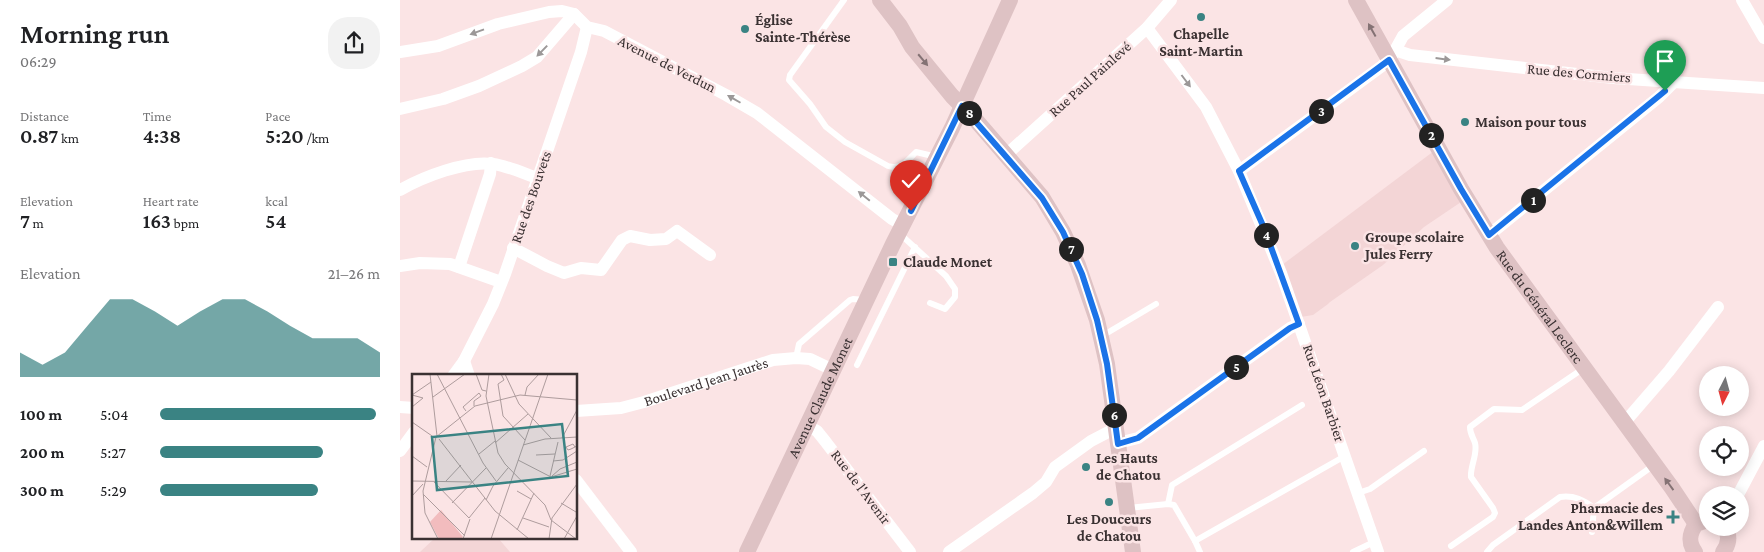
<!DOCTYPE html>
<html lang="en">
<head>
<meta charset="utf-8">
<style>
  body { margin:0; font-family:"Crimson Pro",serif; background:#f2f2f2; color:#202124; height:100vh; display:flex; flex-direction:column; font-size:19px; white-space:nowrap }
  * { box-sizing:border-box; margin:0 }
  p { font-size:16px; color:#757577 }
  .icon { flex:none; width:28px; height:28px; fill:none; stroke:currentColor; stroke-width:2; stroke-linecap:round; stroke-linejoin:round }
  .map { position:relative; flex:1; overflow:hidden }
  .panel { display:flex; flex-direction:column; background:#fff; width:400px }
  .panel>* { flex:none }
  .needle { width:32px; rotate:186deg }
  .tools { position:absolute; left:1299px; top:366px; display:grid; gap:10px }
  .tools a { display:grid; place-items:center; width:50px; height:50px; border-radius:50%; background:#fff; box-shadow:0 2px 12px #0003; font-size:25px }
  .pin { position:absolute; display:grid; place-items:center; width:42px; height:42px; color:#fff; margin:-51px -21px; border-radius:50% 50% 50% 0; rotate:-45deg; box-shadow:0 0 5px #0007 }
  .pin .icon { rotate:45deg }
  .km { position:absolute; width:25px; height:25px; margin:-12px; border-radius:50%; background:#222; color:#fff; font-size:14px; line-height:25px; text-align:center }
  .round { display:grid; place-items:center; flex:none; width:52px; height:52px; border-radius:20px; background:#f2f2f2 }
  .summary { display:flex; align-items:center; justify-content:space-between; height:85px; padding:0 20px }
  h1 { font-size:28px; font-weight:600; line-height:38px }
  .stats { display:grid; grid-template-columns:repeat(3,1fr); gap:8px; height:85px; padding:5px 20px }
  .stats div { display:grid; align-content:center }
  .stats b { font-size:21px; font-weight:600 }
  .stats small { font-size:14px; font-weight:400 }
  .stats p { font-size:14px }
  .chart { height:140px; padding:10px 20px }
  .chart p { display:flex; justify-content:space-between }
  .chart svg { width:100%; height:90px; margin-top:5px; fill:#3a8383; opacity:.7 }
  ul { padding:0 20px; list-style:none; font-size:16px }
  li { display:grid; grid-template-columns:80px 60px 1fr; align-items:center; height:38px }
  li i { height:12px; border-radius:6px; background:#3a8383 }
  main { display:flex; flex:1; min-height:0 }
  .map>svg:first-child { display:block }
  .built { fill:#f3d5d6 }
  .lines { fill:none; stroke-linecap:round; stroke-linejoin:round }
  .lane { stroke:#fff; stroke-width:6 }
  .street { stroke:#fff; stroke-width:12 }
  .secondary { stroke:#dec2c4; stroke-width:16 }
  .oneway { fill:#847274 }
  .oneway2 { fill:#9c9898 }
  .route-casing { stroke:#fff; stroke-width:10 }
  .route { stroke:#1a73e8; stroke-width:6 }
  .poi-dot { fill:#3a8383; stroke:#fbe4e5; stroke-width:2 }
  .labels { text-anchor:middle; stroke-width:5; stroke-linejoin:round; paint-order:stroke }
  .poi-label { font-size:15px; font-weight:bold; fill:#3a3132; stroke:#fbe4e5; text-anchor:start }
  .street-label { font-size:15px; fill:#3a3132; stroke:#fbe4e5 }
  .inset-road { fill:none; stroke:#ae9c9d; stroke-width:1 }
  .view { fill:#3a8383; fill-opacity:0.15; stroke:#3a8383; stroke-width:2.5 }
  .inset-edge { fill:none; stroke:#3a3132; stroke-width:2.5 }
</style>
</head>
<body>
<main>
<section class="panel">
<div class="summary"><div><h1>Morning run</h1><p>06:29</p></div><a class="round"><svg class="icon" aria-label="share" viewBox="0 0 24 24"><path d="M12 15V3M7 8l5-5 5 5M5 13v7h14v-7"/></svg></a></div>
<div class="stats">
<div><p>Distance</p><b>0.87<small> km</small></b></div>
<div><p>Time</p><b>4:38</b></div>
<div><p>Pace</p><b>5:20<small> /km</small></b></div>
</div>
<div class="stats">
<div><p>Elevation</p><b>7<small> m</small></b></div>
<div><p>Heart rate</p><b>163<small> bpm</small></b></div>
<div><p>kcal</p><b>54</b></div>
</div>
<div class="chart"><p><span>Elevation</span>21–26 m</p>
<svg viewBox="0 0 160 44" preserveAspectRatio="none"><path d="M0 44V32L10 38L20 32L30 19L40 6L50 6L60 12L70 19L80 12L90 6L100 6L110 12L120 19L130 25L140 25L150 25L160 32V44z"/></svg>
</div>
<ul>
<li><b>100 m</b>5:04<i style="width:98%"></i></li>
<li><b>200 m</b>5:27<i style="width:74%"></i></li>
<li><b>300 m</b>5:29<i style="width:72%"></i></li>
</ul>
</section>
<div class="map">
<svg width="1364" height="552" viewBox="0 0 1364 552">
  <rect width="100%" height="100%" fill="#fbe4e5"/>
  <g class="built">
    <path d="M1034,151L1064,200L1024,227L983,265L930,302L928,304L913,315L901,317L882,265Z"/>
    <path d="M35,538H98L110,552H20Z"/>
  </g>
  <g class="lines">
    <g class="lane">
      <path d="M444,0L390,75L389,80L410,104L426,127L445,142L488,166C501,170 507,161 516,152L537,157"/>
      <path d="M500,234L546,276L555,289V297L545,309L530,303"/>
      <path d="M702,336L756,304"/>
      <path d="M396,358L399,344L450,300L453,299L464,300"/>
      <path d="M457,365L515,247"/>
      <path d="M958,493L970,489L1024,451"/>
      <path d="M768,504L772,485L902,405"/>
      <path d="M728,508L768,504L774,505L795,541L800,552"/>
      <path d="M1194,508L1254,465"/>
      <path d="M795,541L945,456"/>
      <path d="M1051,546L1093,517L1095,513L1093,508L1071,477C1070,466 1078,454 1075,443C1073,437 1070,434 1070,427L1094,409L1122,410L1184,368"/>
      <path d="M953,552L974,542"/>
      <path d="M1087,552L1093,545L1160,497C1174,495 1184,500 1194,508L1192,532"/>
    </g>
    <g class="street">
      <path d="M1342,0L1364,38"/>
      <path d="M747,28L806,107L839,171L881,273L978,552"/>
      <path d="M995,50L1010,55L1213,78L1364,88"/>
      <path d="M0,52L38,46L98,24L149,12L162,11L174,14L187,27L204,31L326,95L357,113L492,219L503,225"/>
      <path d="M0,109L43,99L79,86L122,66L137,57L174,14"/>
      <path d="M606,155L747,28L771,0"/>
      <path d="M839,171L982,66L992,56L1003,36L1047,0"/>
      <path d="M0,190C23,177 66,160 93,164C108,166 123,173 137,178"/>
      <path d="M1089,235L1259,97L1275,81"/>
      <path d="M113,248L147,266L164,273L181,268L201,270L222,240L230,236L250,240L266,239L277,231L310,255"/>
      <path d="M0,266L20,263L50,264L101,282"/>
      <path d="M59,267L90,174L91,163"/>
      <path d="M64,361L93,304L105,274L181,52L187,27"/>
      <path d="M53,376L64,361L69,376"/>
      <path d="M0,407L14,408"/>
      <path id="s1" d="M176,411L221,408L244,402L373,360L396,358L410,359L433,370"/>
      <path d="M1224,423L1269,371L1318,307"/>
      <path d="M408,426L417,431L425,441L510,552"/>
      <path d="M718,443L738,438L890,328L899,324"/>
      <path d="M0,451L14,432"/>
      <path d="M176,480L231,552"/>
      <path d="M1338,495L1364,446"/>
      <path d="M549,552L633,493L646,482L655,467L691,441L716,428"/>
    </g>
    <g class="secondary">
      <path d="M480,0L500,26L512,47L552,96L574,118L642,197L663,232L678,265L697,320L707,364L733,552"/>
      <path id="s2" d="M956,0L1061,189L1097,248L1272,488L1296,524"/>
      <path id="s3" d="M347,552L493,244L552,128L610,0"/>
      <path d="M1295,552C1288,542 1289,534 1296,524L1308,520"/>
      <path d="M1323,552C1329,544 1330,536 1325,528"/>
    </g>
  </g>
  <defs><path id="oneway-solid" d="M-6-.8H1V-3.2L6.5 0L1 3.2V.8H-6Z" transform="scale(1.25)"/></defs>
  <g class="oneway">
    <use href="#oneway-solid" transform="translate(972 30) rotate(-119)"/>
    <use href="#oneway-solid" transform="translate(523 60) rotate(50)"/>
    <use href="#oneway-solid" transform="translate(1269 484) rotate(-126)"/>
  </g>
  <g class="oneway2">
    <use href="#oneway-solid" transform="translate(77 32) rotate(160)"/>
    <use href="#oneway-solid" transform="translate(142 51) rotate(134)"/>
    <use href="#oneway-solid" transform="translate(1043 59) rotate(7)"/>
    <use href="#oneway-solid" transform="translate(786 81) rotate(53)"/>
    <use href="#oneway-solid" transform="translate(334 99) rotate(-150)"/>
    <use href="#oneway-solid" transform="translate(464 196) rotate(-141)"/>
  </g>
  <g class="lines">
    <g class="route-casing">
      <path id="route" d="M511,211L562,106L642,198L663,232L682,274L697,320L707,364L718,444L738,438L890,328L899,324L864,228L839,171L989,60L1061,189L1089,235L1265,91"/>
    </g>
    <use href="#route" class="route"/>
  </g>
  <g class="poi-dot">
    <circle cx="801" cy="17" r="5"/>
    <circle cx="345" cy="29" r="5"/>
    <circle cx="1065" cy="122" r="5"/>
    <circle cx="955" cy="246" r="5"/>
    <rect x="488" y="257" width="10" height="10" rx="2.5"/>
    <circle cx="686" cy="467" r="5"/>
    <circle cx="709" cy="502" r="5"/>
    <path d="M1270.5 509.5h5v5h5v5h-5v5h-5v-5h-5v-5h5z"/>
  </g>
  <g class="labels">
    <g class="poi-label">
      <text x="355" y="25">Église<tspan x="355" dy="17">Sainte-Thérèse</tspan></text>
      <text x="801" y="39" text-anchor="middle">Chapelle<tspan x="801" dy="17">Saint-Martin</tspan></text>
      <text x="1075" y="127">Maison pour tous</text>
      <text x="965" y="242">Groupe scolaire<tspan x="965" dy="17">Jules Ferry</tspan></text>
      <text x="503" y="267">Claude Monet</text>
      <text x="696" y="463">Les Hauts<tspan x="696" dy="17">de Chatou</tspan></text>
      <text x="1263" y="513" text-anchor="end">Pharmacie des<tspan x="1263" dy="17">Landes Anton&amp;Willem</tspan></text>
      <text x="709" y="524" text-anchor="middle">Les Douceurs<tspan x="709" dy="17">de Chatou</tspan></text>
    </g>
    <g class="street-label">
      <text transform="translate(267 64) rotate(27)" y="5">Avenue de Verdun</text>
      <text transform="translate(1179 73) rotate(5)" y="5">Rue des Cormiers</text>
      <text transform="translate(690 79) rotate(-42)" y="5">Rue Paul Painlevé</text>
      <text transform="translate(131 197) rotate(-71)" y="5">Rue des Bouvets</text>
      <text dy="5" stroke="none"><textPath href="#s2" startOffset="358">Rue du Général Leclerc</textPath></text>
      <text dy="5" stroke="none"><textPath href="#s1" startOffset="134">Boulevard Jean Jaurès</textPath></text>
      <text transform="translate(924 393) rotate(71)" y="5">Rue Léon Barbier</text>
      <text dy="5" stroke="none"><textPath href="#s3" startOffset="171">Avenue Claude Monet</textPath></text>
      <text transform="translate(461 487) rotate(53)" y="5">Rue de l'Avenir</text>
    </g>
  </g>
  <g transform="translate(12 374)">
    <rect width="165" height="165" fill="#fbe4e5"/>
    <path d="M29,136L51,163L49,165H27L18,148Z" fill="#f2bcbe"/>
    <path class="inset-road" d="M18,0L25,62M25,0L71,89L84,107M64,0L70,16L74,17M77,0L74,22L86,79L93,90L133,131L139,146M89,0L92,6L86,10L91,42L113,66M93,0L107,30L139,64M0,21L11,24L0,33M0,21L19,8M113,21L115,13L127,0M21,23L53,0M54,37L51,33L67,19L69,22L62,27V32M0,48L23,64M150,64L165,36M27,65L83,137L117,165M83,69L116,40M111,71L133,65L165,63M163,73L161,70L154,73L156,76L159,75L165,72M67,80L83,67M124,81L143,80M0,82L15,93M106,86L139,103L165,95M141,87L151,86L165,77M138,102L146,68M140,102L148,95L165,88M0,107L60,108M34,107L49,91M22,108L57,144L73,124M105,117L119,125M11,120L53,162M0,122L11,110M74,126L81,112L96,94M40,129L74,94M149,129L164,138M111,144L137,153M139,146L164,165M105,156L122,119M26,165L13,139L11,117L24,63L63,32L108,21L165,26M51,165L58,145M79,165L136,0M137,165L140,144L165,110M152,165L165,142"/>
    <path class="view" d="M150,50L156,102L25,116L20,63Z"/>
    <rect width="165" height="165" class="inset-edge"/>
  </g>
</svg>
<div class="tools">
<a><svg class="needle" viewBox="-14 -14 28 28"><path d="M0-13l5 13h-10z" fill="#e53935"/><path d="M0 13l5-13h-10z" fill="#757577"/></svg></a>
<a><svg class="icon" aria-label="locate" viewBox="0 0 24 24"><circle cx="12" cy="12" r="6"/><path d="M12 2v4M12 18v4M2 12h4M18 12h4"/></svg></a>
<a><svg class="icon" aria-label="layers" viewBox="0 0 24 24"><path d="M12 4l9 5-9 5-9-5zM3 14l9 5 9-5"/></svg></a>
</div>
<div class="pin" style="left:1265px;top:91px;background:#1e9e55"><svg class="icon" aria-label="arrive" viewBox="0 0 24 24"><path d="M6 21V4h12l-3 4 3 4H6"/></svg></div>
<div class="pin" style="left:511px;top:211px;background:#d93025"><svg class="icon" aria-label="check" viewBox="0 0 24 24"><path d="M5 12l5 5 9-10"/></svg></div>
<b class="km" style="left:1133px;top:200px">1</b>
<b class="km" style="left:1031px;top:135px">2</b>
<b class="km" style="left:921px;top:111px">3</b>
<b class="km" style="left:866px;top:235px">4</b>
<b class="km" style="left:836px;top:367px">5</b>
<b class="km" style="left:714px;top:415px">6</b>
<b class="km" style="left:671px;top:249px">7</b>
<b class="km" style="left:569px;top:113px">8</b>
</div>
</main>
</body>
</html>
